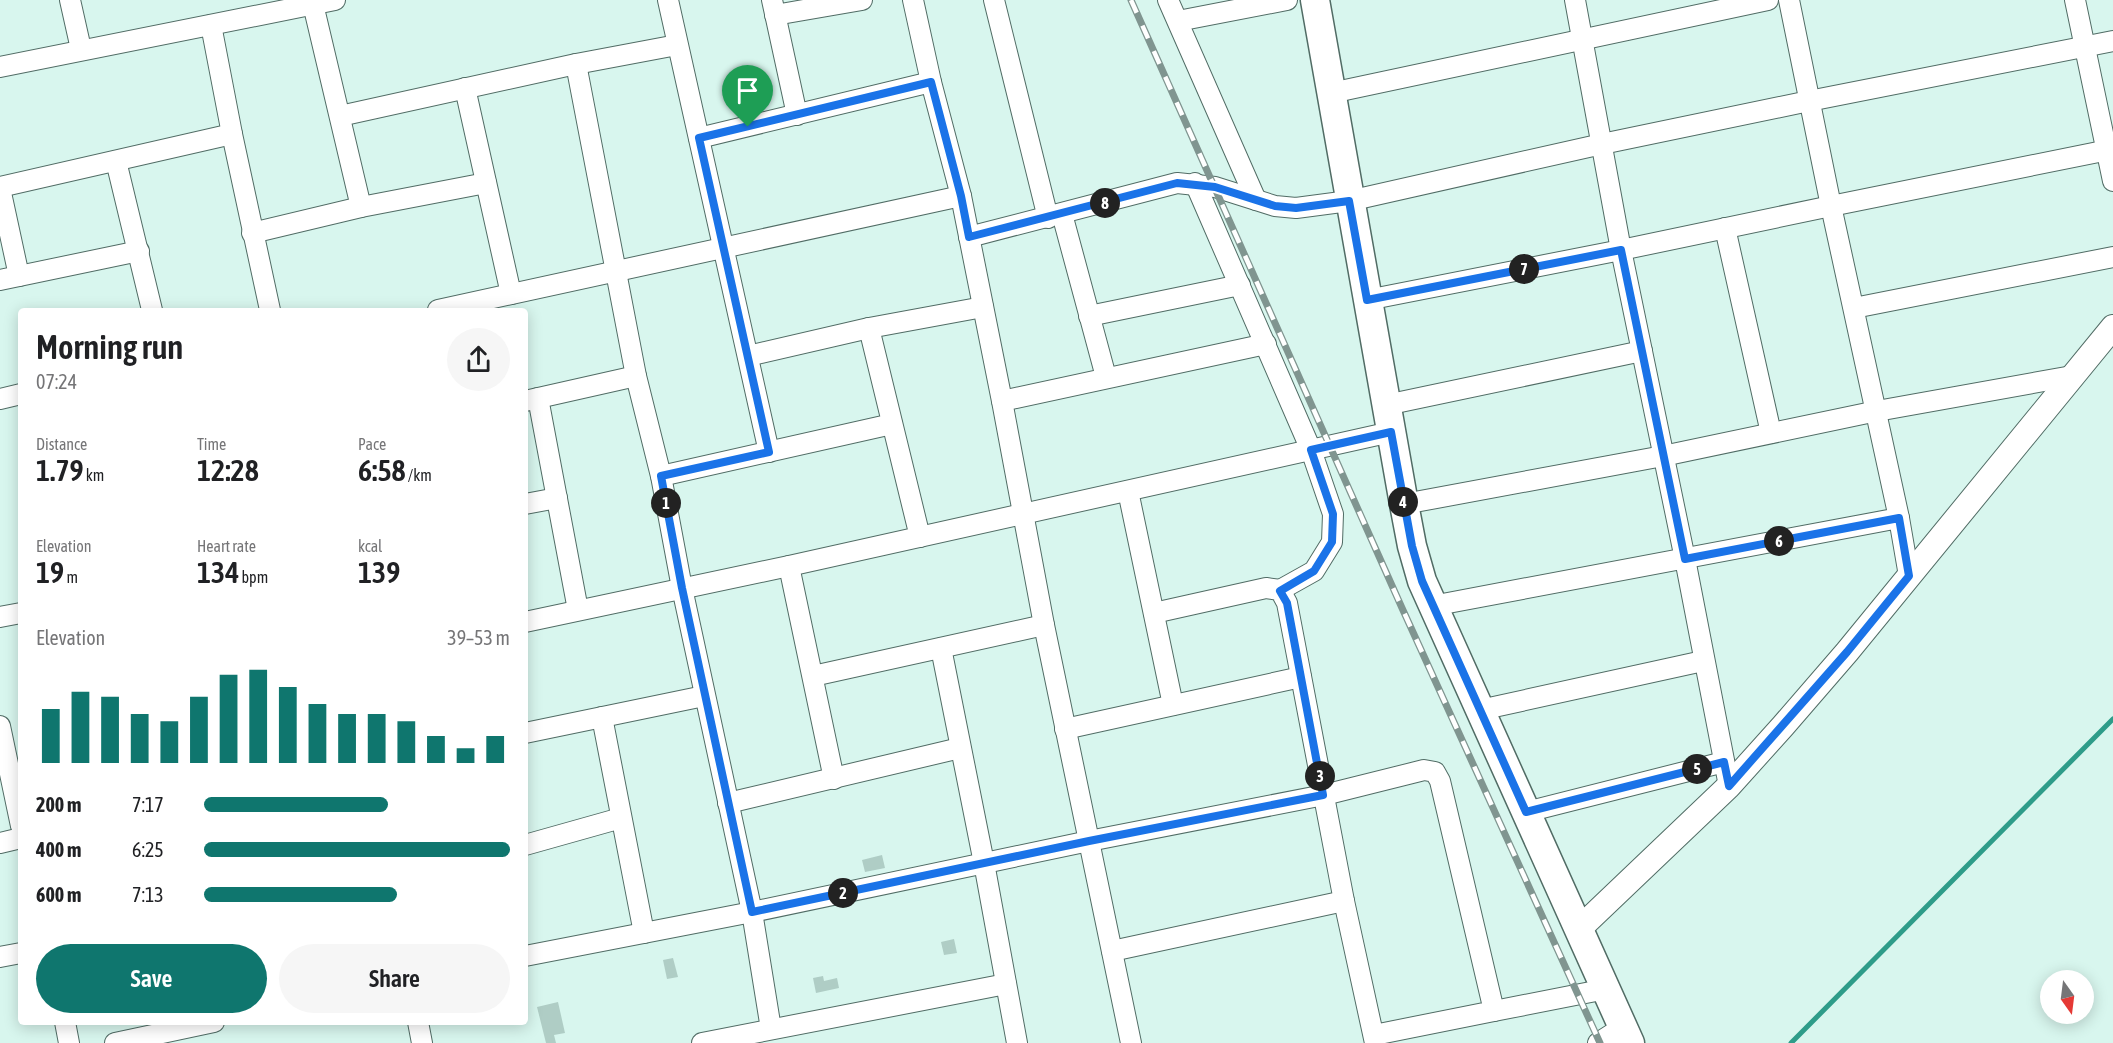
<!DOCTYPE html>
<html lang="en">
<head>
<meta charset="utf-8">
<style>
  body { margin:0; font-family:"Asap Condensed",sans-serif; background:#f6f6f6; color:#202124; height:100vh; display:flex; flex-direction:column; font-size:22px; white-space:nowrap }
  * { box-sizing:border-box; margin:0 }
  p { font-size:20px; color:#757577 }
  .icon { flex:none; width:33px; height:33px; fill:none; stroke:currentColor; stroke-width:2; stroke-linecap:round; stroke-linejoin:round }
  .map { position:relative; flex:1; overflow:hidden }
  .panel { position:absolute; left:18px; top:308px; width:510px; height:717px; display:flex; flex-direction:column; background:#fff; border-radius:6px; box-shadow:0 3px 15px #0003 }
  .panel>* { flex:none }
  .needle { width:39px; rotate:166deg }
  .buttons { position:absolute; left:2040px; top:970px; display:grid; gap:12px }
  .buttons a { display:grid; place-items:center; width:54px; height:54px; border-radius:50%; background:#fff; box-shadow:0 3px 15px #0003; font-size:30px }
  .pin { position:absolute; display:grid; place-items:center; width:51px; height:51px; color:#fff; margin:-62px -26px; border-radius:50% 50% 50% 0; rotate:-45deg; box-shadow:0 0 6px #0007 }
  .pin .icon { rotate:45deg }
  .km { position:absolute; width:30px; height:30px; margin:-15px; border-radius:50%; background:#222; color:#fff; font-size:16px; line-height:30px; text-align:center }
  .round { display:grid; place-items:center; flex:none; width:63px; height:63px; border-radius:32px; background:#f6f6f6 }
  .overview { display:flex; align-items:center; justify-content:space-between; height:102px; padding:0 18px }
  h1 { font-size:33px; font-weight:600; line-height:45px }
  .figures { display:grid; grid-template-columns:repeat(3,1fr); gap:9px; height:102px; padding:6px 18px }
  .figures div { display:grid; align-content:center }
  .figures b { font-size:30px; font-weight:600 }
  .figures small { font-size:16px; font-weight:400 }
  .figures p { font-size:16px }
  .chart { height:168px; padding:12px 18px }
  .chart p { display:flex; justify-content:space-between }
  .chart svg { width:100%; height:108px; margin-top:6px; stroke:#0f766e; stroke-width:6 }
  .cta { display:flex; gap:12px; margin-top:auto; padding:12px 18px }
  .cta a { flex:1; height:69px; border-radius:36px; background:#0f766e; color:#fff; font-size:24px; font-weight:600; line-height:69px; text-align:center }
  .cta a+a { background:#f6f6f6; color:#202124 }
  ul { padding:0 18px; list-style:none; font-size:20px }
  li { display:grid; grid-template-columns:96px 72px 1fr; align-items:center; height:45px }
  li i { height:15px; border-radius:8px; background:#0f766e }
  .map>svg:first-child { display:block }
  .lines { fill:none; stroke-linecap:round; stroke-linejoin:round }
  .stream { stroke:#2e9c89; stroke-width:5 }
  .building { fill:#afcdc5 }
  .minor-casing { stroke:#516c65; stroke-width:22 }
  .tertiary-casing { stroke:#516c65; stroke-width:26 }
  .secondary-casing { stroke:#516c65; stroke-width:31 }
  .minor { stroke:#fff; stroke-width:20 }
  .tertiary { stroke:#fff; stroke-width:24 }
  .secondary { stroke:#fff; stroke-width:28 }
  .rail-casing { stroke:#809590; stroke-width:7 }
  .rail { stroke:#fff; stroke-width:4.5; stroke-dasharray:14; stroke-linecap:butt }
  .route-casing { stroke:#fff; stroke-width:12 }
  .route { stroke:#1a73e8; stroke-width:8 }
</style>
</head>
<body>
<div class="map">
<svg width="2113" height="1043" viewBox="0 0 2113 1043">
  <rect width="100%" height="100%" fill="#d8f6ee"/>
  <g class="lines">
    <path class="stream" d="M1791,1043L2113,719"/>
  </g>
  <g class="building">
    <path d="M882,855L885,868L865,872L862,860Z"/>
    <path d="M954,939L957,953L944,955L941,942Z"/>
    <path d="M673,958L678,977L667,979L663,960Z"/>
    <path d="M823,976L824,981L837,978L839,988L816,993L813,978Z"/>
    <path d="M558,1002L565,1033L554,1035L556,1043H546L537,1007Z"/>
  </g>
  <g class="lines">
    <g class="minor-casing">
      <g id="minor">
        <path d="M70,0L81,49"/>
        <path d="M312,0L361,207"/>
        <path d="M668,0L769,452"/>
        <path d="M772,0L797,115"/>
        <path d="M913,0L931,82L961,196L1002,401L1044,625L1131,1043"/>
        <path d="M994,0L1048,218"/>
        <path d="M1168,0L1256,200"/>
        <path d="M1575,0L1621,250L1685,559L1729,786"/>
        <path d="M1789,0L1831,206L1899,518"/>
        <path d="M2075,0L2113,181"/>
        <path d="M775,15L862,0"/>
        <path d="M1178,21L1287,0"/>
        <path d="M211,25L232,134L270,310"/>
        <path d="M576,64L636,376L661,476L682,588L752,912L771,1029"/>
        <path d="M0,67L335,0"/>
        <path d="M465,88L511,294"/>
        <path d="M1331,93L1768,0"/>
        <path d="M340,116L576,64L677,45"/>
        <path d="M699,138L931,82"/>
        <path d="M116,161L152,310"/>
        <path d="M1195,183L1311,450L1333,514L1332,542L1314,571L1280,590"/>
        <path d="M0,187L232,134"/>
        <path d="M0,188L19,276"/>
        <path d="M1062,214L1106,377"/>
        <path d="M1725,228L1771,433"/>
        <path d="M252,233L361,207L486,183"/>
        <path d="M969,237L1177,183L1215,187L1275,206L1296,208L1349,201L1602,144L1809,101L2113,41"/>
        <path d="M0,280L139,251"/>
        <path d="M1367,300L1621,250L1831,206L2113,149"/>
        <path d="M1854,308L2113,257"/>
        <path d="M438,310L961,196"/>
        <path d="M1089,316L1240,285"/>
        <path d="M869,328L920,537"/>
        <path d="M748,356L869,328L983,307"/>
        <path d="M538,398L578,610"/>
        <path d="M0,399L21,394"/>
        <path d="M525,401L636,376"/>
        <path d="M1002,401L1266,344"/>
        <path d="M1386,405L1642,351"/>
        <path d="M661,476L892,424"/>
        <path d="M1128,491L1173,705"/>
        <path d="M525,504L557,498"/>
        <path d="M1404,504L1663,456L1877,411L2072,376"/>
        <path d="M789,566L834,779"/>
        <path d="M1432,606L1899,518L1909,576"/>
        <path d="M1154,613L1266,588L1280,590L1287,603L1344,901L1375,1043"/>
        <path d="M0,617L21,613"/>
        <path d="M525,622L789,566L1391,432"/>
        <path d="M941,648L984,863L1017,1043"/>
        <path d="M813,676L1044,625"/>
        <path d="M1480,710L1703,661"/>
        <path d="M602,717L644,933"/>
        <path d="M0,726L21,826"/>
        <path d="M1065,729L1301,677"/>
        <path d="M525,733L704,696"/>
        <path d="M728,803L960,748"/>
        <path d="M1526,812L1724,762"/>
        <path d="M0,843L21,838"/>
        <path d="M525,845L621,818"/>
        <path d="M1112,951L1344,901"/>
        <path d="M525,956L752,912L1089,841L1324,795L1424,770L1435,772L1440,781L1494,1011L1374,1035"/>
        <path d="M0,957L21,953"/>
        <path d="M1494,1011L1606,989"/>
        <path d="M65,1022L69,1043"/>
        <path d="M418,1022L422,1043"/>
        <path d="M115,1043L214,1022"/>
        <path d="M702,1043L1006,984"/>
        <path d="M1598,1043L1623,1027"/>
      </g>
    </g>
    <g class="tertiary-casing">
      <path id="tertiary" d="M1579,929L1729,786L1783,726L1847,652L2113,327"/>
    </g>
    <g class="secondary-casing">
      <path id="secondary" d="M1315,0L1404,504L1412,546L1422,581L1630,1043"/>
    </g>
    <use href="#minor" class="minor"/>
    <use href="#tertiary" class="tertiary"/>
    <use href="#secondary" class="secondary"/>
    <g class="rail-casing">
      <path id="rail" d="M1131,0L1402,608L1600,1043"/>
    </g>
    <use href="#rail" class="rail"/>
  </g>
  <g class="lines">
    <g class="route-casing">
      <path id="route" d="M931,82L961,196L969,237L1177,183L1215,187L1275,206L1296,208L1349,201L1367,300L1621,250L1685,559L1899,518L1909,576L1847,652L1729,786L1724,762L1526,812L1422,581L1412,546L1391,432L1311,450L1333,514L1332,542L1314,571L1280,591L1287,603L1323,795L1089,841L752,912L682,588L661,476L769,452L699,138Z"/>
    </g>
    <use href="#route" class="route"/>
  </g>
</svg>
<div class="buttons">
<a><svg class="needle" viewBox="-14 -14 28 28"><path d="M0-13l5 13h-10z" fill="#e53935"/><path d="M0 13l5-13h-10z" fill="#757577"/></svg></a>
</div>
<div class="pin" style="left:748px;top:127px;background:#1e9e55"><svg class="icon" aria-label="arrive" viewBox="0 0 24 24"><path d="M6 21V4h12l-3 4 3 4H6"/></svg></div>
<b class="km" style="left:666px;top:503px">1</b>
<b class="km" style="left:843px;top:893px">2</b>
<b class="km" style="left:1320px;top:776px">3</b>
<b class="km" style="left:1403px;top:502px">4</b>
<b class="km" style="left:1697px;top:769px">5</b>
<b class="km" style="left:1779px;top:541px">6</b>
<b class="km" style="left:1524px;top:269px">7</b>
<b class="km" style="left:1105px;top:203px">8</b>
<section class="panel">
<div class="overview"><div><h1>Morning run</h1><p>07:24</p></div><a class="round"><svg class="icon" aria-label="share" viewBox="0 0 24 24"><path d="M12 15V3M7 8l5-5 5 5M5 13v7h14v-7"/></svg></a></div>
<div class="figures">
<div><p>Distance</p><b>1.79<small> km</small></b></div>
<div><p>Time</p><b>12:28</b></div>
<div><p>Pace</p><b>6:58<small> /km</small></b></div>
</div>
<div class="figures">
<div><p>Elevation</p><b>19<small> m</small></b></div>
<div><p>Heart rate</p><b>134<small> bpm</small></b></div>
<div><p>kcal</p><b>139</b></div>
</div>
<div class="chart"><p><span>Elevation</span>39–53 m</p>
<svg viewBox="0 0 160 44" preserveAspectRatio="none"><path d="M5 44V22M15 44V15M25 44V17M35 44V24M45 44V27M55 44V17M65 44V8M75 44V6M85 44V13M95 44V20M105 44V24M115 44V24M125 44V27M135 44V33M145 44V38M155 44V33"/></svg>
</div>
<ul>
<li><b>200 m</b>7:17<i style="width:60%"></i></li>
<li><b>400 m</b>6:25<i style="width:100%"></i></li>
<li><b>600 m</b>7:13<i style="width:63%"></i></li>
</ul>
<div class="cta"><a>Save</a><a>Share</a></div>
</section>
</div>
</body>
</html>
